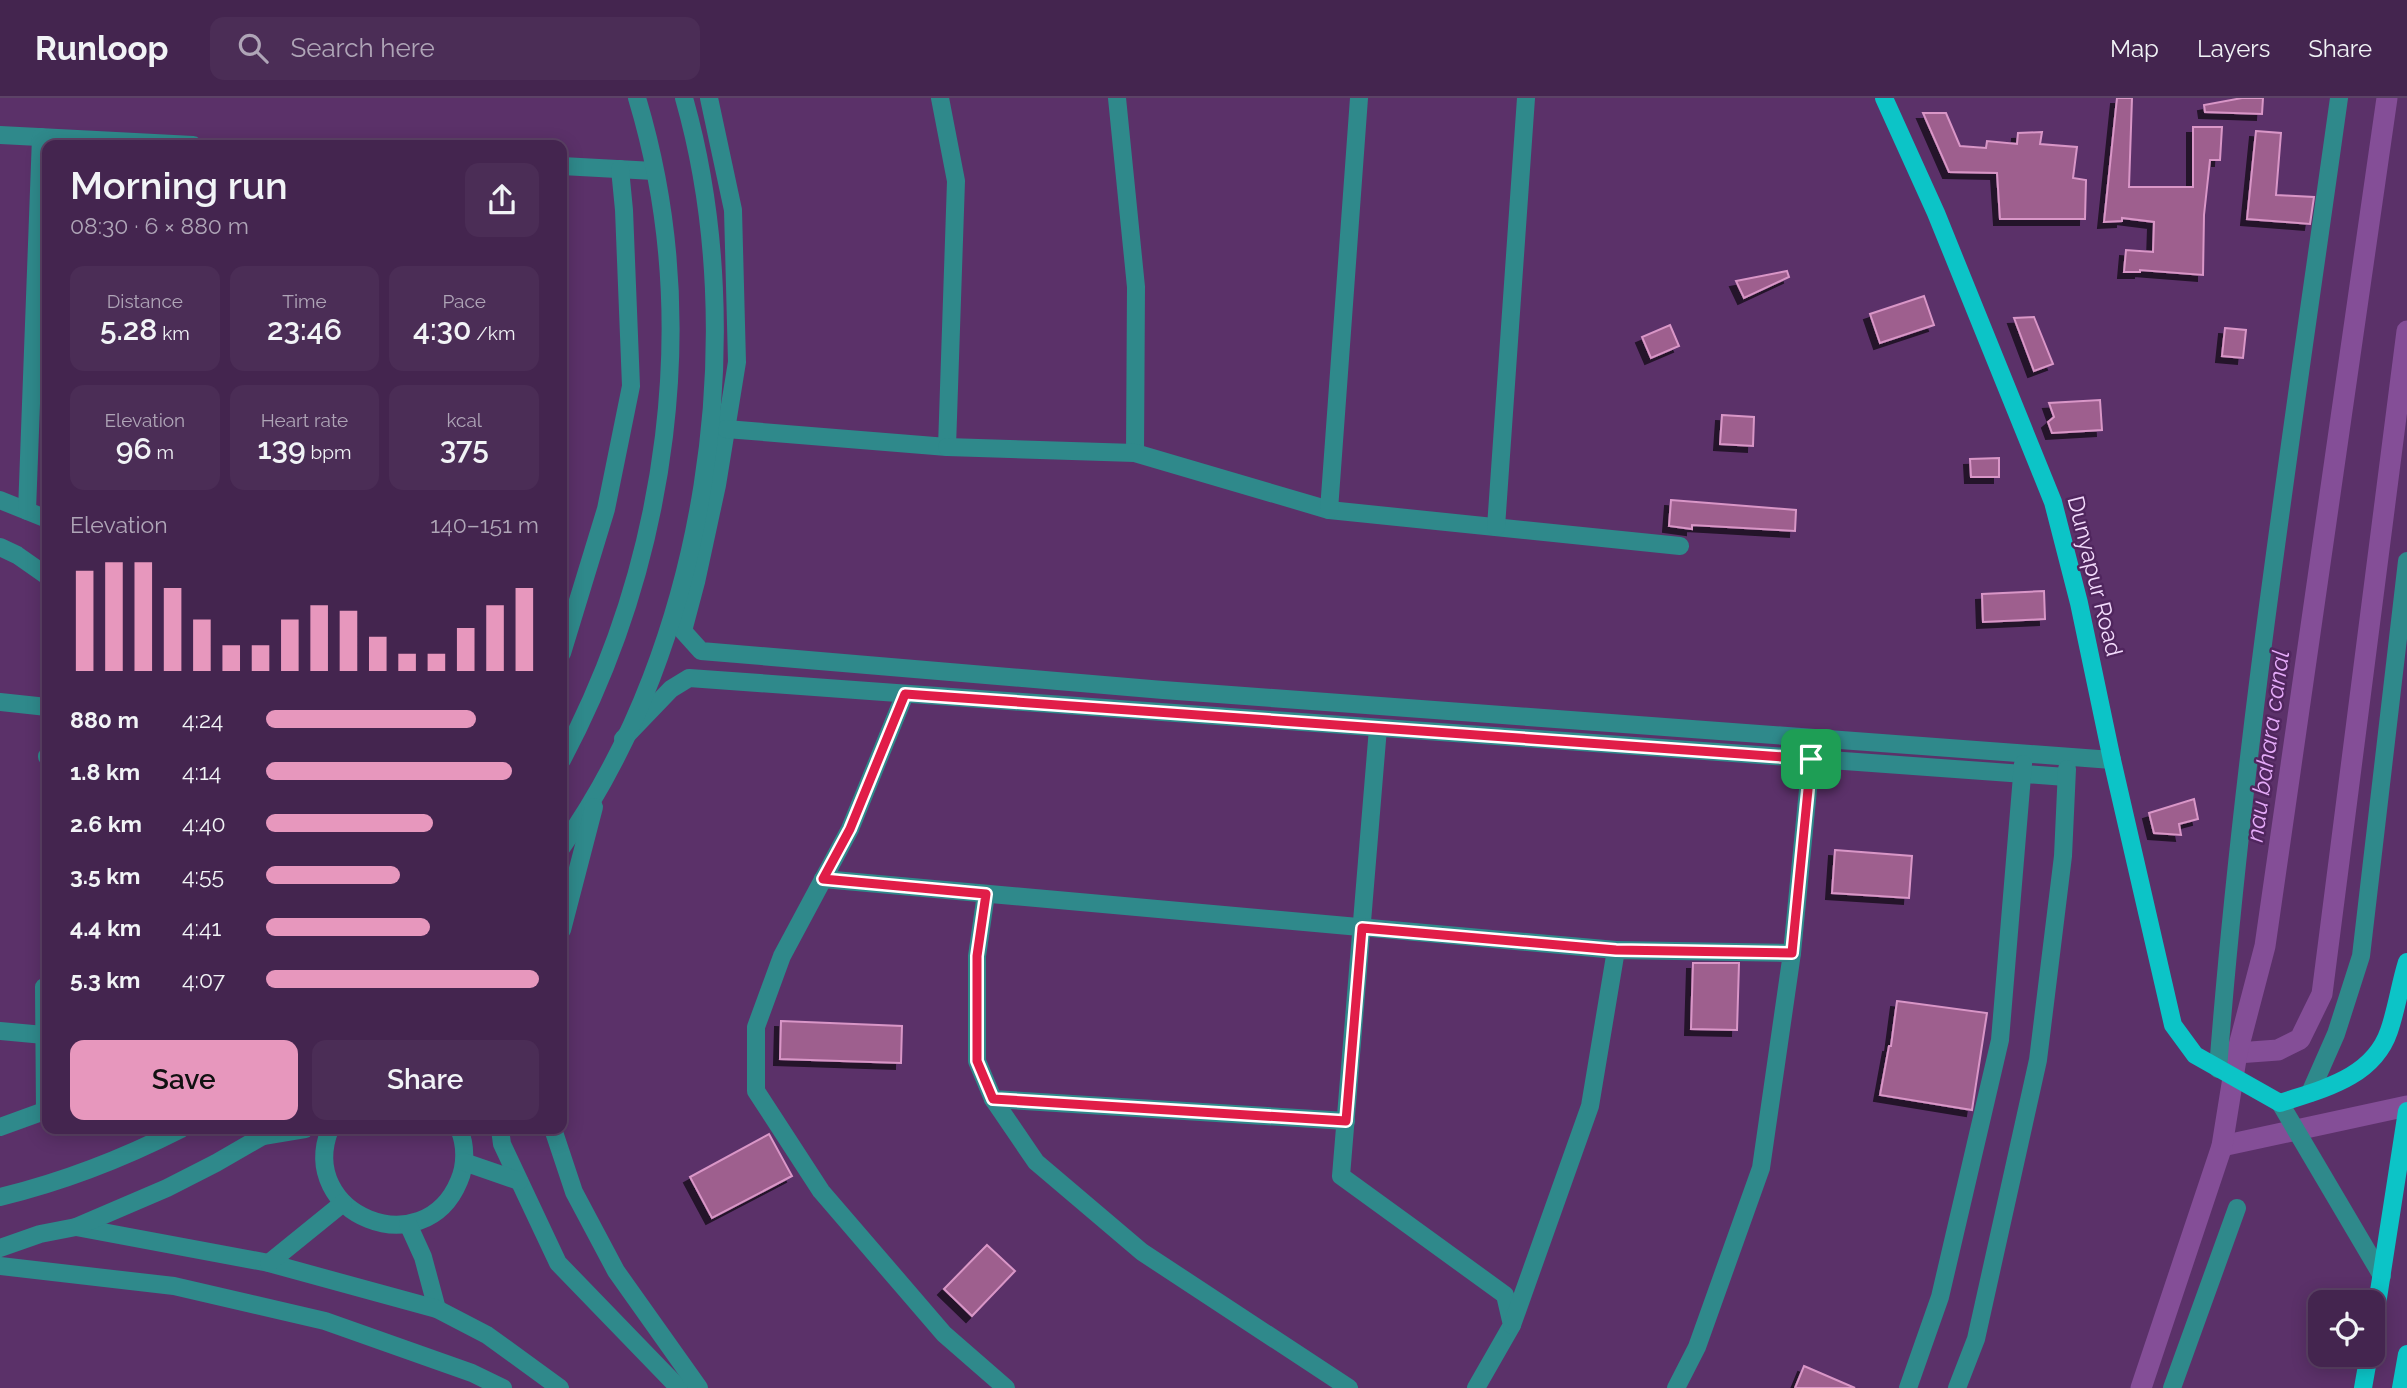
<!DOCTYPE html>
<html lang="en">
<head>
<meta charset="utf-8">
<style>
  body { margin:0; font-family:Raleway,sans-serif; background:#4b2d56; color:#f1f3f6; height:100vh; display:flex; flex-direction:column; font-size:26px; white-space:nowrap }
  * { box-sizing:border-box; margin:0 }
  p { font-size:23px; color:#afa5b7 }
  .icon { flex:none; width:38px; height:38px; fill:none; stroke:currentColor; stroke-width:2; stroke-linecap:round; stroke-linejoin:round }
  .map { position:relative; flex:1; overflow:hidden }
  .details { position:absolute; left:42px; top:42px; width:525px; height:994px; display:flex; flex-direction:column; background:#44254f; border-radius:14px; box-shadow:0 4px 18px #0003,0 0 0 2px #5c4266 }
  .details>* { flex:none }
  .tools { position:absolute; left:2308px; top:1192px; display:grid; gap:14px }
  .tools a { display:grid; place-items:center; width:77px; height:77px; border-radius:14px; background:#44254f; box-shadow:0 4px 18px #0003,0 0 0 2px #5c4266; font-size:35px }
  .pin { position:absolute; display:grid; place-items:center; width:60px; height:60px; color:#fff; margin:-30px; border-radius:14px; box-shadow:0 4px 10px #0006 }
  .round { display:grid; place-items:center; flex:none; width:74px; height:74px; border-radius:14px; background:#4b2d56 }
  .headline { display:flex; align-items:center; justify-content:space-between; height:119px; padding:0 28px }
  h1 { font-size:38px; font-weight:600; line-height:52px }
  .stats { display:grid; grid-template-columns:repeat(3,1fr); gap:10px; height:119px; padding:7px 28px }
  .stats div { display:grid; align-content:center; border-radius:14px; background:#4b2d56; text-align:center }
  .stats b { font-size:30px; font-weight:600 }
  .stats small { font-size:19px; font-weight:400 }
  .stats p { font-size:19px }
  .chart { height:196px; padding:14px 28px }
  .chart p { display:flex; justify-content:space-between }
  .chart svg { width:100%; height:126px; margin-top:7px; stroke:#e797bd; stroke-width:6 }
  .cta { display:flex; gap:14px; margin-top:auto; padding:14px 28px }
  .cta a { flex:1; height:80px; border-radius:14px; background:#e797bd; color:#111; font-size:28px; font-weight:600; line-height:80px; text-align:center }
  .cta a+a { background:#4b2d56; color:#f1f3f6 }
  ul { padding:0 28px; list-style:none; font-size:23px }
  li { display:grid; grid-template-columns:112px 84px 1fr; align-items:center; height:52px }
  li i { height:18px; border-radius:9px; background:#e797bd }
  header { display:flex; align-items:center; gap:42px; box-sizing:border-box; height:98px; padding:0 35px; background:#44254f; border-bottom:2px solid #5c4266 }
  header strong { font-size:33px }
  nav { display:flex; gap:38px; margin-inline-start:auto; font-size:24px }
  .search { width:490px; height:63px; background:#4b2d56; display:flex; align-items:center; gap:18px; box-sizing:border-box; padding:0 24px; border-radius:14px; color:#afa5b7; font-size:26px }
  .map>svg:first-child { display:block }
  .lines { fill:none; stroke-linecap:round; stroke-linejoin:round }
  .canal { stroke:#844e97; stroke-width:21 }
  .building { fill:#9e5f8e; stroke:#d996c7; stroke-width:2; filter:url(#shadow) }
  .minor { stroke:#2f898b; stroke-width:18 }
  .major { stroke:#0cc4c7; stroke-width:18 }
  .route-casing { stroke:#fff; stroke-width:14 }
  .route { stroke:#e11d48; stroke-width:9 }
  .labels { text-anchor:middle; stroke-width:5; stroke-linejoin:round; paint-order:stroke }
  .street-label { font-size:23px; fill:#f3dbfc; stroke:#50265e }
  .water-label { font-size:24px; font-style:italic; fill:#e5abf9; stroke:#50265e }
</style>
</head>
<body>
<header>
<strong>Runloop</strong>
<div class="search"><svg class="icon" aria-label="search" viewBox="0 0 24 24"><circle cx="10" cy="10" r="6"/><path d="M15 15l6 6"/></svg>Search here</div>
<nav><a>Map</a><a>Layers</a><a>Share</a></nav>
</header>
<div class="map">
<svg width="2407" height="1290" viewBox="0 0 2407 1290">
  <defs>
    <filter id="shadow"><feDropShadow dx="-6" dy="6" stdDeviation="0" flood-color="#0009"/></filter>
  </defs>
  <rect width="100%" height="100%" fill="#5b3169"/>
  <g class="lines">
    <g class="canal">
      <path d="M2237,955L2278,952L2300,941L2322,896L2407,233"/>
      <path d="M2222,1048L2407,1008"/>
      <path d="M2141,1290L2222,1048L2237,955L2265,848L2387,0"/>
    </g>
  </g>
  <g class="building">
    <path d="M2117,0H2132L2129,89H2193V29H2222L2220,62H2210L2204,117L2203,177L2140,172V174H2124L2126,152L2153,154L2154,124L2122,120V123L2104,124Z"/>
    <path d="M2242,0H2263L2262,16L2205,14L2204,7Z"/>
    <path d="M1923,15H1946L1960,48L1986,50L1987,43L2017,46L2018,35L2042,34L2040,46L2077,49L2073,80L2086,82L2085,121H2000L1997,75L1949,74Z"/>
    <path d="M2256,33L2281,35L2276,97L2314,99L2310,126L2247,121Z"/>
    <path d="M1787,173L1789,179L1744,200L1736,183Z"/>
    <path d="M1924,198L1934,227L1880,245L1870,216Z"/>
    <path d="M2034,219L2053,266L2034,273L2014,220Z"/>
    <path d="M1670,227L1679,248L1651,260L1642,239Z"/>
    <path d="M2225,230L2246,232L2243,260L2222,258Z"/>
    <path d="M2100,302L2102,332L2052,335L2048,324L2054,319L2049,305Z"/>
    <path d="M1722,317L1754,319L1753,348L1720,346Z"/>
    <path d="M1999,360V379H1971L1970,361Z"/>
    <path d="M1671,402L1796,412L1795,433L1692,427V431L1669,428Z"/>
    <path d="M2044,493L2045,521L1983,524L1982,496Z"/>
    <path d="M2194,701L2198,721L2179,726L2181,737L2154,735L2149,715Z"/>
    <path d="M1835,752L1912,758L1909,800L1832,795Z"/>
    <path d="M1693,865H1739L1737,932L1691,931Z"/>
    <path d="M1897,903L1987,915L1972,1012L1880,997L1889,948H1891Z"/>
    <path d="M781,923L902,928L901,965L780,961Z"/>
    <path d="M769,1036L792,1078L712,1120L690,1079Z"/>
    <path d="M987,1147L1015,1173L972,1218L944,1191Z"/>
    <path d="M1804,1268L1855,1290H1795Z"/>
  </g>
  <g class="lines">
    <g class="minor">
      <path d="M709,0L733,112L737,264L717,387L696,484L683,533L701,553L1163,592L2112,662"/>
      <path d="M1117,0L1136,189L1135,355"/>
      <path d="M0,37L193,47"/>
      <path d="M562,68L654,73"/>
      <path d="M726,331L947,349L956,83L940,0"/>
      <path d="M947,349L1135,355L1329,412L1680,448"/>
      <path d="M0,402L47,421"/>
      <path d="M1329,412L1359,0"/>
      <path d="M27,413L41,39"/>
      <path d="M1496,429L1526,0"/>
      <path d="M0,449L17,457L47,478"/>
      <path d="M562,555L606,411L631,288L624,112L620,71"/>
      <path d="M905,596L850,731L782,858L756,929V993L821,1093L944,1236L1006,1290"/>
      <path d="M0,604L47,609"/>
      <path d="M1378,630L1341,1078L1505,1197L1512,1227L1476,1290"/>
      <path d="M623,641L671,591L689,580L2066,679"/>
      <path d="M47,658V659"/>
      <path d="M562,662C668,462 703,219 637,0"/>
      <path d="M562,749C706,546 752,239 684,0"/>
      <path d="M823,781L1616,852"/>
      <path d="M986,796L977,858V963L993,1001L1346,1023"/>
      <path d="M562,832L594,709"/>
      <path d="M1792,855L1811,661"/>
      <path d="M0,933L44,937"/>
      <path d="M2218,971C2243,646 2294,323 2339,0"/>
      <path d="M2310,995L2336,936L2361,858L2407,463"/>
      <path d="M993,1001L1036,1064L1142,1154L1349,1290"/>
      <path d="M2280,1005L2382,1178"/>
      <path d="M45,1013L44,889H47"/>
      <path d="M0,1029L47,1012"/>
      <path d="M330,1031C296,1117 424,1168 459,1083C466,1067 466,1047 459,1031"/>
      <path d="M500,1031L502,1046L558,1165L679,1290"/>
      <path d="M553,1031L574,1094L616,1173L699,1290"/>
      <path d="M263,1038L305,1031"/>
      <path d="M464,1064L519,1083"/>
      <path d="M0,1099C62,1084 124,1060 181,1031"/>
      <path d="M408,1126L423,1159L437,1211"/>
      <path d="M76,1129L269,1165L437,1211L487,1237L560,1290"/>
      <path d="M0,1150L40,1136L76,1129L167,1090L216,1065L275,1031"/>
      <path d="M269,1165L343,1105"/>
      <path d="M0,1168L174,1188L325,1223L472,1275L503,1290"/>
      <path d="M1512,1227L1590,1008L1616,852L1792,855L1761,1070L1697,1249L1676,1290"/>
      <path d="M1908,1290L1940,1199L2000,942L2023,666"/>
      <path d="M1957,1290L1976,1241L2038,962L2063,758L2067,671"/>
      <path d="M2172,1290L2237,1110"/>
    </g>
    <g class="major">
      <path d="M1884,0L1936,115L2053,404L2079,505L2112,662L2173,927L2195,957L2280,1005C2322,991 2373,980 2389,933C2397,910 2400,886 2407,864"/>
      <path d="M2373,1232L2407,1013"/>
      <path d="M2363,1290L2369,1256"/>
      <path d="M2401,1290L2407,1256"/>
    </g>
  </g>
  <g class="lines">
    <g class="route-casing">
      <path id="route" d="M905,596L1811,661L1792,855L1616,852L1362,830L1346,1023L993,1001L977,963V858L986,796L823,781L850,731Z"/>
    </g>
    <use href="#route" class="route"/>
  </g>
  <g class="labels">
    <g class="street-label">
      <text transform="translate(2095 478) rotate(76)" y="8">Dunyapur Road</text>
    </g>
    <g class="water-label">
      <text transform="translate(2268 648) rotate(-82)" y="8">nau bahara canal</text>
    </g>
  </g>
</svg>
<div class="tools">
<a><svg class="icon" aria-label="locate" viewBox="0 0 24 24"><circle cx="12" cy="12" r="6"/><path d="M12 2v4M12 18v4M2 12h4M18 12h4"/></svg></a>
</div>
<div class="pin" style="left:1811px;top:661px;background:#1e9e55"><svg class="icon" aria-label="arrive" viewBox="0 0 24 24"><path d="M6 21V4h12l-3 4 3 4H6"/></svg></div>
<section class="details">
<div class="headline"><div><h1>Morning run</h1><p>08:30 · 6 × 880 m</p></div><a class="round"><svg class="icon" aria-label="share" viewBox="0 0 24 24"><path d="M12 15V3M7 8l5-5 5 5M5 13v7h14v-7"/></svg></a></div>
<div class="stats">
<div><p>Distance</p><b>5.28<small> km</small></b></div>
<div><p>Time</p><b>23:46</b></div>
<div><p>Pace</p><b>4:30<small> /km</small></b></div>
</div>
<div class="stats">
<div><p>Elevation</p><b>96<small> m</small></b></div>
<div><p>Heart rate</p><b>139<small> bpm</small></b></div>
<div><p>kcal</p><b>375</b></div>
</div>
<div class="chart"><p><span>Elevation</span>140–151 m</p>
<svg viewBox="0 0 160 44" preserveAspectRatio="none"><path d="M5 44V9M15 44V6M25 44V6M35 44V15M45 44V26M55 44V35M65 44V35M75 44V26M85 44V21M95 44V23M105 44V32M115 44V38M125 44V38M135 44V29M145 44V21M155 44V15"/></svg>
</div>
<ul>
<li><b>880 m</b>4:24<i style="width:77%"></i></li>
<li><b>1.8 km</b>4:14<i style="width:90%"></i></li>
<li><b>2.6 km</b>4:40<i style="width:61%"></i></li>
<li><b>3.5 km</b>4:55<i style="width:49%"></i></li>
<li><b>4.4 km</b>4:41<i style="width:60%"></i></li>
<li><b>5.3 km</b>4:07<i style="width:100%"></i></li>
</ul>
<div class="cta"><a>Save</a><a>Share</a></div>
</section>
</div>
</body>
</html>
